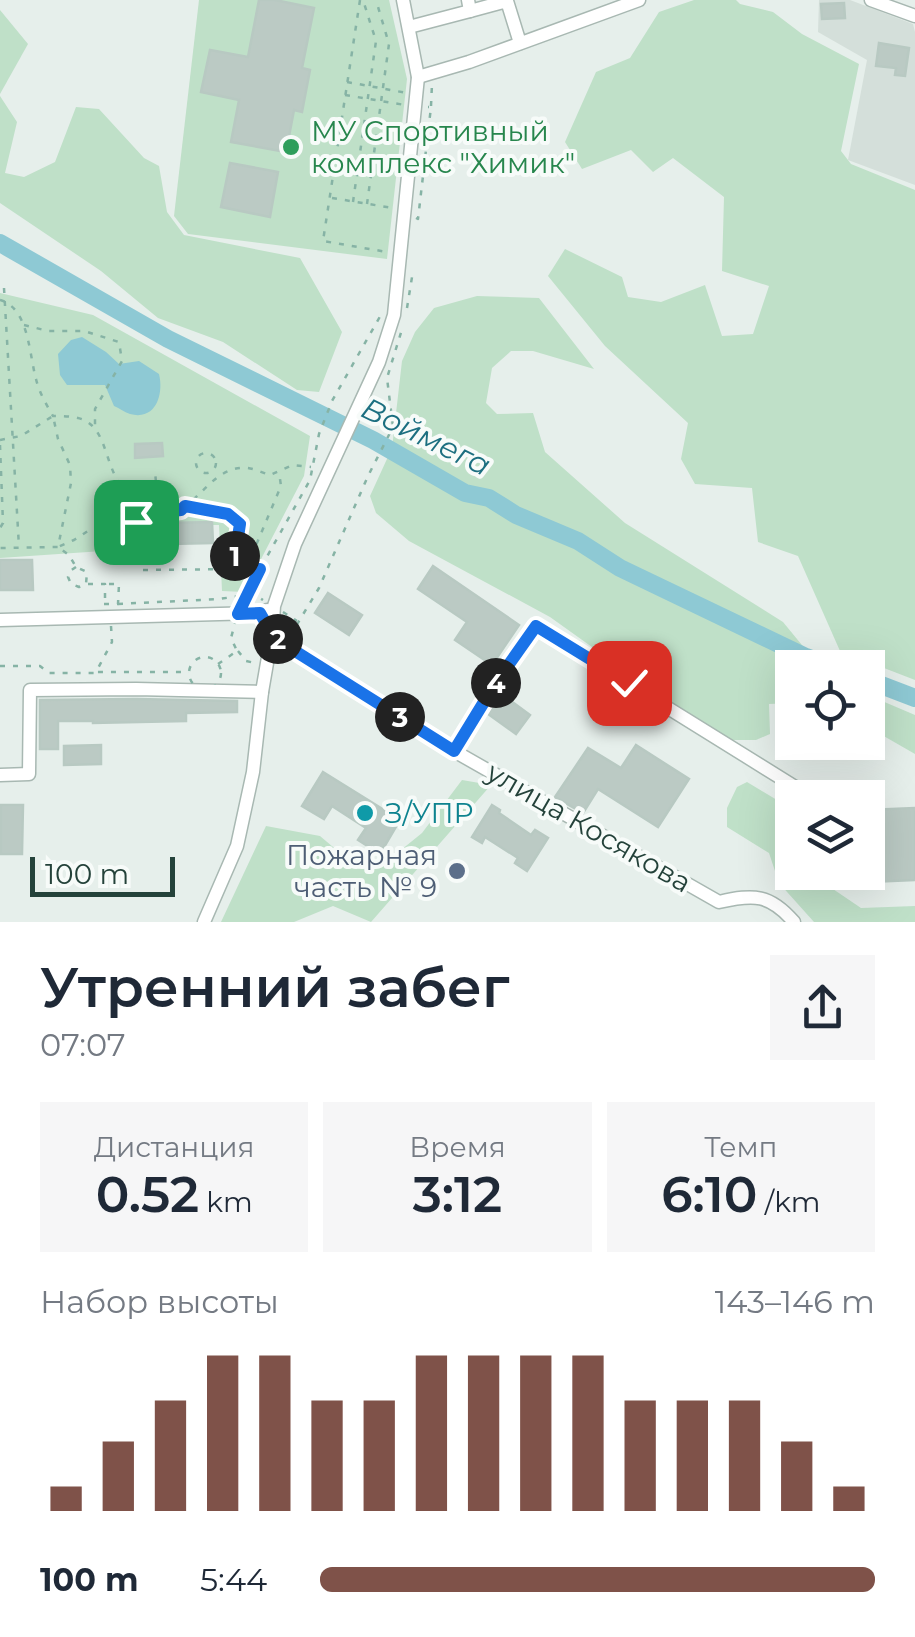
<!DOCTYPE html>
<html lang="ru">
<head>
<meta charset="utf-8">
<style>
  body { margin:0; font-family:Montserrat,sans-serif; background:#f6f6f7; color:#1f2937; height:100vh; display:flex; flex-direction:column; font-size:38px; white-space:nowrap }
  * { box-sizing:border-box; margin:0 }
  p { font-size:32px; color:#747a83 }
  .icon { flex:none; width:55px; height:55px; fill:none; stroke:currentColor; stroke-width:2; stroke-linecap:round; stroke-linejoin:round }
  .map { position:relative; height:922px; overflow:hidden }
  .panel { display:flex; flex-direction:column; background:#fff; flex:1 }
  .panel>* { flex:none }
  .buttons { position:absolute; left:775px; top:650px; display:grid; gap:20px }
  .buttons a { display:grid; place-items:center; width:110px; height:110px; border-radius:0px; background:#fff; box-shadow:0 10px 40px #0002; font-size:50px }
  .scale { position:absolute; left:30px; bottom:25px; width:145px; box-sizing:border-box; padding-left:10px; border:5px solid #24423a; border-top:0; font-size:28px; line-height:35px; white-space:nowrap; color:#24423a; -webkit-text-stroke:8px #f7fbf9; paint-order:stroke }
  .pin { position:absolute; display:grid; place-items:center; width:85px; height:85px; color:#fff; margin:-42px; border-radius:20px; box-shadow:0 5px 15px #0006 }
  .km { position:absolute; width:50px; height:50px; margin:-25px; border-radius:50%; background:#222; color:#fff; font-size:28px; line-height:50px; text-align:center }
  .round { display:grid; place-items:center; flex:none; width:105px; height:105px; border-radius:0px; background:#f6f6f7 }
  .overview { display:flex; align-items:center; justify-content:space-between; height:170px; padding:0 40px }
  h1 { font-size:55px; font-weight:600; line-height:75px }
  .metrics { display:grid; grid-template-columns:repeat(3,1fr); gap:15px; height:170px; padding:10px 40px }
  .metrics div { display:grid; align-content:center; border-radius:0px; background:#f6f6f7; text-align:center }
  .metrics b { font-size:50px; font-weight:600 }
  .metrics small { font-size:28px; font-weight:400 }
  .metrics p { font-size:28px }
  .chart { height:280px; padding:20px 40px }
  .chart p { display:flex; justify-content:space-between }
  .chart svg { width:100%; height:180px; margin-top:10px; stroke:#7f5249; stroke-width:6 }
  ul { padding:0 40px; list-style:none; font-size:32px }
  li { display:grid; grid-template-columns:160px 120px 1fr; align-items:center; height:75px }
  li i { height:25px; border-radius:12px; background:#7f5249 }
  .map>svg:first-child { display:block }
  .built { fill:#d4dfda }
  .green { fill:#bfe0c8 }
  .water { fill:#8ec9d4 }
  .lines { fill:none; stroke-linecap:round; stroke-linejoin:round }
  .river { stroke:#8ec9d4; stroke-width:18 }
  .building { fill:#bbcac4; stroke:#b8c9c2; stroke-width:2.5 }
  .minor-casing { stroke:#a8b8b2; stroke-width:15 }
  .path { stroke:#86b3a5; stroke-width:2.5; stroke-dasharray:5 8; stroke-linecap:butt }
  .minor { stroke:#fff; stroke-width:12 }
  .route-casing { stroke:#fff; stroke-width:20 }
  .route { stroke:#1a73e8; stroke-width:12 }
  .leisure-dot { fill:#2e9e5b; stroke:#f7fbf9; stroke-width:4 }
  .culture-dot { fill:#0f9aa8; stroke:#f7fbf9; stroke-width:4 }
  .service-dot { fill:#5c6f8a; stroke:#f7fbf9; stroke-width:4 }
  .labels { text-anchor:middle; stroke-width:8; stroke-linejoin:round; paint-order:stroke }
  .leisure-label { font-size:28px; fill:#27864d; stroke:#f7fbf9; text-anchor:start }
  .culture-label { font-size:28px; fill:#0d838f; stroke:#f7fbf9; text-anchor:start }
  .street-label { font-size:28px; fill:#24423a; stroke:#f7fbf9 }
  .service-label { font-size:28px; fill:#4e5e75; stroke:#f7fbf9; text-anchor:end }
  .water-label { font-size:30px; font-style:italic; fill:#1c6f80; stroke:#f7fbf9 }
</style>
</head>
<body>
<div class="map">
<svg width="915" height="922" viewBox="0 0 915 922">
  <rect width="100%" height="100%" fill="#e6efeb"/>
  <path class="built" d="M819,0H850L913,24L915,32V185L848,160L867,60L818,32Z"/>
  <g class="green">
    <path d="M199,0H389L407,79L387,259L188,234L174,216Z"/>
    <path d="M694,0H736L740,4L773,12L802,34L859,64L841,151L851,164L915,190V680L840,651L798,556L758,542L752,488L695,484L681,459L688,423L605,346L548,276L565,249L622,277L628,297L661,302L705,285L722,336L753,334L769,286L722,271L724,197L673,158L653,172L631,150L582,169L565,142L596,72L630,58L659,12Z"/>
    <path d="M0,10L28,44L0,94Z"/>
    <path d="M0,96L17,122L5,173L24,177L55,162L76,107L99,109L144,158L159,166L167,212L184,235L300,258L342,332L319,392L297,390L223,342L158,318L101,271L0,203Z"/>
    <path d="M0,293L93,315L310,436L304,476L244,592L222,591L219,525H177L147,548L0,558Z"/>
    <path d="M477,296L539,298L594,369L533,351H511L492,368L486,403L497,414L533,413L545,452L625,523L783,622L820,667L792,668V703L769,704L770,734L756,740H723L668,713L627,672L550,617L409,541L376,513L370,496L392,448L402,361L415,332L434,308Z"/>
    <path d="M868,695L915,715V754L868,727Z"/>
    <path d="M462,780L491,785L371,922L333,906L294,922H221L266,826L320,836L352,863L380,867L422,833Z"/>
    <path d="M747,782L792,809V872L829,873L830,887L861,908L915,906V922H814L779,883L769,853L727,827V808L737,787Z"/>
  </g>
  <path class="water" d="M82,337L106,352L119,364L139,361L159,374C164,394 156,421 130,414C124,412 119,408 114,406L105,385H67L60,375L58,354L71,340Z"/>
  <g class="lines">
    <g class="river">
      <path d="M0,243L168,339L373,440L465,493L489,498L516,515L578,541L620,568L806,657L835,668"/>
      <path d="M868,680L915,698"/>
    </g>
  </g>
  <g class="building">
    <path d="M259,0H275L314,8L302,68L310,70L302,112L294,110L286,152L231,142L239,100L201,92L210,50L248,57Z"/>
    <path d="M844,3L845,18L822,19L821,4Z"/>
    <path d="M879,43L909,48L905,76L895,75L896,68L876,66Z"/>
    <path d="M230,163L278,172L270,217L221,207Z"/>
    <path d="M162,443L163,456L135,458V444Z"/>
    <path d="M212,522L213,543L169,544L168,523Z"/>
    <path d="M0,560H32L33,590H0Z"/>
    <path d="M433,566L519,625L492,665L455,640L467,622L418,589Z"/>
    <path d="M328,593L362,615L349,635L315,613Z"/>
    <path d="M500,693L530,715L516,734L488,714Z"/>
    <path d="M136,699L237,701V712L186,713V721L93,723V721H58V749H40V700Z"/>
    <path d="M101,745V764L64,765V746Z"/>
    <path d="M636,745L689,779L658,827L598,789L583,813L555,797L588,748L621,768Z"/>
    <path d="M323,772L400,820L380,854L358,840L366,828L332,806L324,819L302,806Z"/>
    <path d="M1,805H23L22,854H1Z"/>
    <path d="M492,805L500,810L499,813L531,835L535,830L548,838L527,871L515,863L518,858L485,837L482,843L472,837Z"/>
    <path d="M915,808V880L848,883L850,872H868V810Z"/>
  </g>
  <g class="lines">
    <g class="minor-casing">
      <g id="minor">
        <path d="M871,0L915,16"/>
        <path d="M470,11L507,1L520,43"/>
        <path d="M409,27L470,11L468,0"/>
        <path d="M418,77L469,62L639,0"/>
        <path d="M259,613L272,634L287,646L454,751L719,902C754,894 770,894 794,922"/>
        <path d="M0,620L259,613L267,610"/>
        <path d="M454,751L495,683L536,626L813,798"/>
        <path d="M0,775L29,774L30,690L136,689L262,692"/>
        <path d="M840,872V877"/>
        <path d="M204,922L237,846L253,772L262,692L272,634L274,606L295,544L379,362L394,315L418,77L403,0"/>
      </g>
    </g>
    <g class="path">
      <path d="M360,0L323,241L387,252"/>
      <path d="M347,82L407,93"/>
      <path d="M345,95L405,105"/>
      <path d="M431,106L432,84"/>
      <path d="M332,198L393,208"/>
      <path d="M353,202L376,41L363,0"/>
      <path d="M367,204L389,44L376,0"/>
      <path d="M416,218L418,219L431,107H428"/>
      <path d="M4,288L19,547"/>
      <path d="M0,300C29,308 29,354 36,379C39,392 46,404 53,416C63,416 75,416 84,420C117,436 97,496 161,511C195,519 208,464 248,468C255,469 263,473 270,475L293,465L311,467"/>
      <path d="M407,308L413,271"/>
      <path d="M24,325L48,331H84L119,342L122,361L95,409V429"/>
      <path d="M0,440L21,436L53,416L58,439L70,465L71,483L58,547L0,548"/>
      <path d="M0,445L3,523L0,528"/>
      <circle cx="206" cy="463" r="10"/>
      <path d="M187,506L228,514L240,523L233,568"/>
      <path d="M76,567L70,571L68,577L71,584L79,587L86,584L87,572L76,567L69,555L58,547L74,540L88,531L106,525L136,522L164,512L157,494L155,471"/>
      <path d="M143,570L246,569L281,486L279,472"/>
      <path d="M88,584H105V604"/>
      <path d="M250,592L263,600"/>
      <path d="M245,602L260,569L310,480L319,434L332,401L382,313"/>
      <path d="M104,604H118L119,584H106"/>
      <path d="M118,604L219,599L247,595"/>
      <path d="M283,612L297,621"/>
      <path d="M111,626L112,642L96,672H189"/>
      <path d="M290,636L319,588L368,476L393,427L387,378L403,326"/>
      <path d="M238,651L246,661L255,663"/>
      <circle cx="205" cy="673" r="16"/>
      <path d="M218,664L237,651L231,638L235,623"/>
      <path d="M0,666H40L49,673H94"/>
    </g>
    <use href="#minor" class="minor"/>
  </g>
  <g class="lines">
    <g class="route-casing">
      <path id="route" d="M136,522L164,512L181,510L185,506L228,514L240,524L233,569H260L238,614L260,613L272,634L287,646L454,751L495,684L536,626L629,683"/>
    </g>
    <use href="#route" class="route"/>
  </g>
  <circle class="leisure-dot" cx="291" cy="147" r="10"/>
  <circle class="culture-dot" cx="365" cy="813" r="10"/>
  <circle class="service-dot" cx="457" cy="871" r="10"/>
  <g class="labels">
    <g class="leisure-label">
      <text x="311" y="141">МУ Спортивный<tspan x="311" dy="32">комплекс "Химик"</tspan></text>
    </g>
    <g class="culture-label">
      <text x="385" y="823">З/УПР</text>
    </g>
    <g class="street-label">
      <text transform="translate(589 827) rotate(30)" y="10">улица Косякова</text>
    </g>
    <g class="service-label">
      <text x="437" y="865">Пожарная<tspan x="437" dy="32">часть № 9</tspan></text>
    </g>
    <g class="water-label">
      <text transform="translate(426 437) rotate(26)" y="10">Воймега</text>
    </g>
  </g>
</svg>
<div class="buttons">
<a><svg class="icon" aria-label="locate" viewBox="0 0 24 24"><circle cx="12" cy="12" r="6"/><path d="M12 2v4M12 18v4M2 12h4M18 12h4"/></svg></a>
<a><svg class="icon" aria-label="layers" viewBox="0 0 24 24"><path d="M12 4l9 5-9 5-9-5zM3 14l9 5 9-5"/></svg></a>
</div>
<div class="scale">100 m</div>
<div class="pin" style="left:136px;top:522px;background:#1e9e55"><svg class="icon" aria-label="arrive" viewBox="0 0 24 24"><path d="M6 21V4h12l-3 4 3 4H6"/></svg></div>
<div class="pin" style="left:629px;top:683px;background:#d93025"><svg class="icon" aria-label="check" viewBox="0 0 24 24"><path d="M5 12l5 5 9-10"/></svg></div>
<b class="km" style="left:235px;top:556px">1</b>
<b class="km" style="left:278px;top:639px">2</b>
<b class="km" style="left:400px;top:717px">3</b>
<b class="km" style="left:496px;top:683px">4</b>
</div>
<section class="panel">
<div class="overview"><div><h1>Утренний забег</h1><p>07:07</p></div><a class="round"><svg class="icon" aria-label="share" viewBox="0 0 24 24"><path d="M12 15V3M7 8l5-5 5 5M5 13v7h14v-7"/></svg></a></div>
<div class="metrics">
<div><p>Дистанция</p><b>0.52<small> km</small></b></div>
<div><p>Время</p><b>3:12</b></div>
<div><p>Темп</p><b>6:10<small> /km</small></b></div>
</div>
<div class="chart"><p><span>Набор высоты</span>143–146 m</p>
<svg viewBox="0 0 160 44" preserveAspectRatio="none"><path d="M5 44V38M15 44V27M25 44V17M35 44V6M45 44V6M55 44V17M65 44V17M75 44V6M85 44V6M95 44V6M105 44V6M115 44V17M125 44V17M135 44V17M145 44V27M155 44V38"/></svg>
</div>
<ul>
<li><b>100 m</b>5:44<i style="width:100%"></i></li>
</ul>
</section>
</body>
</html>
